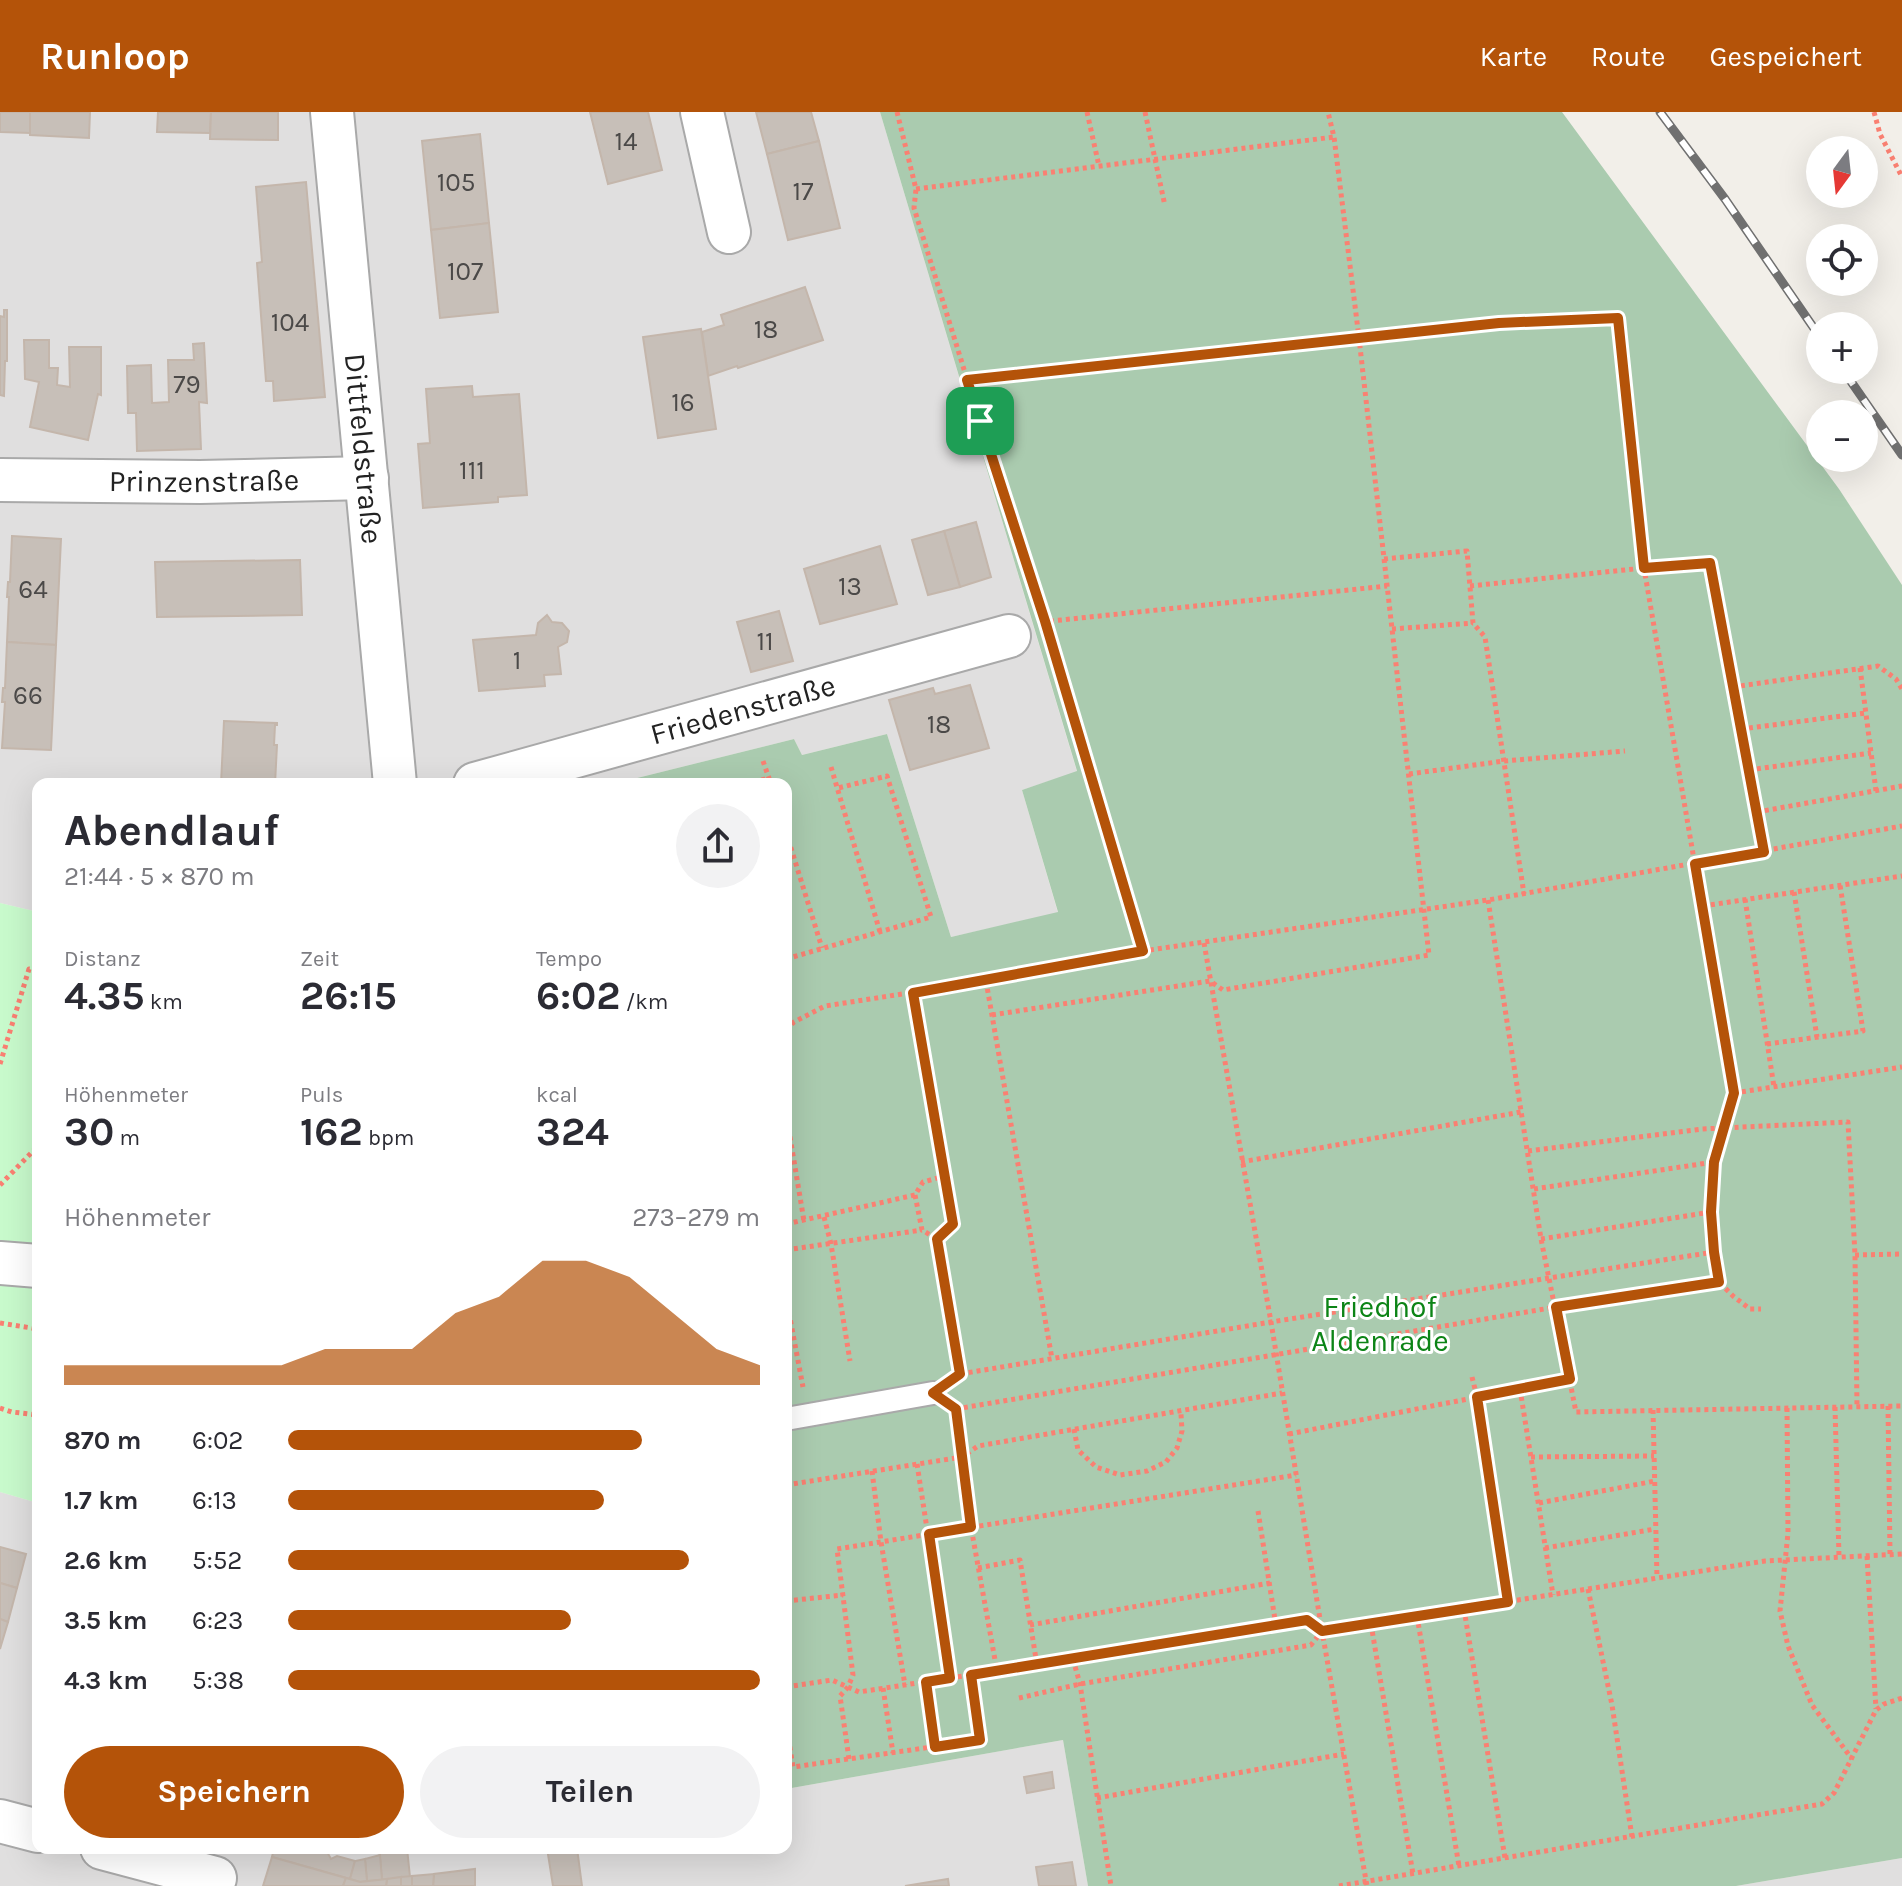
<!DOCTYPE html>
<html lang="de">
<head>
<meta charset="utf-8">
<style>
  body { margin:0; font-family:Karla,sans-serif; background:#f2f2f3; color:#2b2b33; height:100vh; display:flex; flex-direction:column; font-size:30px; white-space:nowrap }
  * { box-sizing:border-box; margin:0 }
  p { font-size:26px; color:#7c7c81 }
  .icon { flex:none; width:44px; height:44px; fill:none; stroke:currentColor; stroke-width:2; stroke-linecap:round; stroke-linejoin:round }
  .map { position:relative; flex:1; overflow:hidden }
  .side { position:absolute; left:32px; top:666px; width:760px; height:1076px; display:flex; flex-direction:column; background:#fff; border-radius:16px; box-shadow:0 8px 32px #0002 }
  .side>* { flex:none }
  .needle { width:52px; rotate:195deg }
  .tools { position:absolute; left:1806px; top:24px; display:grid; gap:16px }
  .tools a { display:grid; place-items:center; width:72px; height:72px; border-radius:50%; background:#fff; box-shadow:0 8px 32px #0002; font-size:40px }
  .pin { position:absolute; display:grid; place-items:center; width:68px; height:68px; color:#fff; margin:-34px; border-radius:16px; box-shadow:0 4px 12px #0006 }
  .round { display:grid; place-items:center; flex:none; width:84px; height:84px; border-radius:42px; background:#f2f2f3 }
  .overview { display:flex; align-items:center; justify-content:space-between; height:136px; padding:0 32px }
  h1 { font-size:44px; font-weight:700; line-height:60px }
  .stats { display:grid; grid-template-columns:repeat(3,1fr); gap:12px; height:136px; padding:8px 32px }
  .stats div { display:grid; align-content:center }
  .stats b { font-size:40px; font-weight:700 }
  .stats small { font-size:22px; font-weight:400 }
  .stats p { font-size:22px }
  .chart { height:224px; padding:16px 32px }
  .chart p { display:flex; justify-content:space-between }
  .chart svg { width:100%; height:144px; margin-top:8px; fill:#b45309; opacity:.7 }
  .cta { display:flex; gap:16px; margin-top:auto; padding:16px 32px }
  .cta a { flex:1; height:92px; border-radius:48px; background:#b45309; color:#fff; font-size:32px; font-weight:700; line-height:92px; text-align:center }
  .cta a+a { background:#f2f2f3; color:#2b2b33 }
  ul { padding:0 32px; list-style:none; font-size:26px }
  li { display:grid; grid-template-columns:128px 96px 1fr; align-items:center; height:60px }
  li i { height:20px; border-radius:10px; background:#b45309 }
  header { display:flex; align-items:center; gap:48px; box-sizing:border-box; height:112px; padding:0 40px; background:#b45309; color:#fff }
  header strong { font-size:38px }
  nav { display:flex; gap:44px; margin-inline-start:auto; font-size:28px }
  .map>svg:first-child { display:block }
  .residential { fill:#e0dfdf }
  .cemetery { fill:#aacbaf }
  .park { fill:#c8facc }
  .building { fill:#c7bfb8; stroke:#c4b6ab; stroke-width:2 }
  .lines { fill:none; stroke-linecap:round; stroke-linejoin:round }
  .service-casing { stroke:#a9a9a9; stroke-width:26 }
  .minor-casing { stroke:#a9a9a9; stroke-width:46 }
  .path { stroke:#fa8072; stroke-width:5; stroke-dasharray:4 4; stroke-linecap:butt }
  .service { stroke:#fff; stroke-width:22 }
  .minor { stroke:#fff; stroke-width:42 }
  .rail-casing { stroke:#707070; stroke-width:9 }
  .rail { stroke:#fff; stroke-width:6; stroke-dasharray:18; stroke-linecap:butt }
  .route-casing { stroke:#fff; stroke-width:16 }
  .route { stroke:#b45309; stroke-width:10 }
  .labels { text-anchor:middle; stroke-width:6; stroke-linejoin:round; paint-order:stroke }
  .number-label { font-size:26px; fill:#4b4948 }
  .street-label { font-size:30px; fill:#222; stroke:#fff }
  .park-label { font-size:30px; fill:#0c8416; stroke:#fff }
</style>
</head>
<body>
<header>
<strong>Runloop</strong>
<nav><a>Karte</a><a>Route</a><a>Gespeichert</a></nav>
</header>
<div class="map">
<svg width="1902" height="1774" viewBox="0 0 1902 1774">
  <rect width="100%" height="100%" fill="#f2efe9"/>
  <g class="residential">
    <path d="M0,0H880L1077,660L1022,678L1058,801L951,825L887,622L802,643L794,627L613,672H38V800L0,791Z"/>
    <path d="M0,1380L38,1391V1736H786V1677L1063,1628L1088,1774H0Z"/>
    <path d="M1902,1746V1774H1736Z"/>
  </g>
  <path class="cemetery" d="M880,0H1562L1839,377L1902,473V1746L1736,1774H1088L1063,1628L786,1677V672H613L794,627L802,643L887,622L951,825L1058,800L1022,678L1077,659Z"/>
  <path class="park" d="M0,791L38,800V1391L0,1380Z"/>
  <g class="building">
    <path d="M0,0H30V21L0,20Z"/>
    <path d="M30,0H90L89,26L30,23Z"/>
    <path d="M158,0H211L210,21L157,20Z"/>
    <path d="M211,0H278V28L210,27Z"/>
    <path d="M590,0H648L662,58L608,72Z"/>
    <path d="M756,0H811L819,29L767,42Z"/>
    <path d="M480,22L489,111L431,118L422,29Z"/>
    <path d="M819,29L840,116L788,128L767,42Z"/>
    <path d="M306,70L325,285L274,289L273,269H266L257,151L262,150L256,75Z"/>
    <path d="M489,111L498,200L440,206L431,118Z"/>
    <path d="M805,175L823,228L738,256L737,254L708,264L702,220L724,213L721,203Z"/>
    <path d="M4,198H7V249H5L4,284L0,283V204L4,205Z"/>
    <path d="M701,217L716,317L658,326L643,225Z"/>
    <path d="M24,228H49V256H58L57,273L70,275L69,235H101V283L98,282L88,328L30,315L39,270L25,267Z"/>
    <path d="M204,231L207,291L199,290L201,337L137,339L136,301H128L127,254L151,253L152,291L169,290L168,248H194L193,232Z"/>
    <path d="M472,274L473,285L519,282L527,383L498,385V390L423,396L418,332L430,331L426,277Z"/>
    <path d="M976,410L991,465L960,475L944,419Z"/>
    <path d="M944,419L960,475L928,483L912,428Z"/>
    <path d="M12,424L61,427L56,533L7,530L9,485H7L8,470H10Z"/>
    <path d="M880,434L897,492L820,512L804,457Z"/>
    <path d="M300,448L302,503L157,505L155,450Z"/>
    <path d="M779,499L793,549L751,560L737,510Z"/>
    <path d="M547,503L552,510L562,511L569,519L567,530L558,535L561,562L544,563L545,574L479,579L473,528L536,523L538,511Z"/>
    <path d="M7,530L56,533L51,638L2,636L5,590H2L3,576H5Z"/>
    <path d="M970,573L989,636L910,658L889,588L933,576L935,582Z"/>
    <path d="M224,609L277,611V613H275L274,633H277L275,672H221Z"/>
    <path d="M0,1435L26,1442L17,1476L0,1471Z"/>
    <path d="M0,1471L17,1476L8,1510L0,1507Z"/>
    <path d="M0,1507L8,1510L0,1537Z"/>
    <path d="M1052,1660L1054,1676L1027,1681L1024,1665Z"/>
    <path d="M274,1736H330L326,1738L331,1747L337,1744L355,1749L350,1767L272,1745Z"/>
    <path d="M379,1736H407L410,1765L382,1768Z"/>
    <path d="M547,1736H577L582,1774H553Z"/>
    <path d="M380,1743L382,1768L367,1769L365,1747Z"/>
    <path d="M272,1745L346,1766L343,1774H263Z"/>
    <path d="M365,1747L367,1769L360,1770L350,1767L355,1749Z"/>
    <path d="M1072,1750L1076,1774H1039L1036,1755Z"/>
    <path d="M475,1757V1774H433L434,1762Z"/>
    <path d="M434,1762L433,1774H412V1764Z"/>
    <path d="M412,1764V1774H401V1765Z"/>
    <path d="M401,1765V1774H386L387,1767Z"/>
    <path d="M346,1766L360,1770L387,1767L386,1774H343Z"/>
    <path d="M948,1767L949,1774H905Z"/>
  </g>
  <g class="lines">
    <g class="service-casing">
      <path id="service" d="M786,1307L933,1281"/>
    </g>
    <g class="minor-casing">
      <g id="minor">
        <path id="s1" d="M332,0L395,672"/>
        <path d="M702,0L729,120"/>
        <path id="s2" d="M0,368L200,370L367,366"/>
        <path id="s3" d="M475,672L1009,524"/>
        <path d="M0,1151L38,1154"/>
        <path d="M0,1709L38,1719"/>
        <path d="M102,1736L215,1766"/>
      </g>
    </g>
    <g class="path">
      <path d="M897,0L916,77L914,96L980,309L1042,501"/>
      <path d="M1087,0L1099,54"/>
      <path d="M1145,0L1165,94"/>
      <path d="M1874,0L1880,22L1902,65"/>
      <path d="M916,77L1334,25"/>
      <path d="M967,268L1499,211L1618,206L1644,456L1734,981L1714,1050L1711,1100L1714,1140L1719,1170L1733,1184L1750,1197H1761"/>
      <path d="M1384,447L1467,439L1473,511L1485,525L1524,782"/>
      <path d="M1470,474L1644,456L1710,451L1764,740"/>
      <path d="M1042,510L1387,474"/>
      <path d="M1392,517L1473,511"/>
      <path d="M1050,526L1143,839"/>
      <path d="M1860,556L1876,679"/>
      <path d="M1733,575L1878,554L1896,567L1902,577"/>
      <path d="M1741,617L1866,601"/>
      <path d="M763,649L771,672"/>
      <path d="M831,655L880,820"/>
      <path d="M1749,658L1871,641"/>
      <path d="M1409,662L1504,649L1625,639"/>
      <path d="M746,672L769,666"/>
      <path d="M1757,700L1902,674"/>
      <path d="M786,720L822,836"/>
      <path d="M1794,780L1817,925"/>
      <path d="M1745,787L1774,975"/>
      <path d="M1488,788L1541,1127L1576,1300L1902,1294"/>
      <path d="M1703,794L1902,764"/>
      <path d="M1204,831L1271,1210L1322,1519L1367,1774"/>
      <path d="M786,847L931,805L887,664L838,676"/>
      <path d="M986,869L1052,1247"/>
      <path d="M913,881L953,1112L937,1127L960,1262"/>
      <path d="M992,903L1210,869L1223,878L1429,843L1359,226L1334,25L1328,0"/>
      <path d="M786,918L794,910L825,894L986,869L1143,839L1488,788L1902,714"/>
      <path d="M1767,932L1863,919L1840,773"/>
      <path d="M0,952L29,857L38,858"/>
      <path d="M1734,981L1902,955"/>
      <path d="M786,1001L804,1109"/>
      <path d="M1528,1039L1702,1017L1848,1010L1855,1143L1857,1294"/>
      <path d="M1241,1050L1521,1000"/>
      <path d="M0,1073L38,1034"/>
      <path d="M1534,1077L1714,1050"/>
      <path d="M915,1083L922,1118L937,1127"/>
      <path d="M824,1105L831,1132L850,1249"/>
      <path d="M786,1112L915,1083L923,1070L945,1064"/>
      <path d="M1541,1127L1711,1100"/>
      <path d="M786,1138L922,1118"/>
      <path d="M1855,1143L1902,1142"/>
      <path d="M786,1185L803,1275"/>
      <path d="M0,1211L38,1217"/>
      <path d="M1472,1265L1477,1285L1508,1489"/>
      <path d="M954,1266L960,1262L1271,1210L1714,1140"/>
      <path d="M1520,1277L1553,1483"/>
      <path d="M1888,1294L1890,1442"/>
      <path d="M1835,1295L1839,1445"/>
      <path d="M0,1296L12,1300L38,1303"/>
      <path d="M1787,1296L1788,1421L1780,1499L1788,1534L1812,1593L1852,1647"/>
      <path d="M956,1297L1556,1195L1719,1170"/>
      <path d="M956,1298L971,1415L997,1559"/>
      <path d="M1653,1298L1657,1466"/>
      <path d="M1074,1317L1078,1338L1096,1355L1120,1363L1147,1359L1166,1350L1177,1336L1182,1319L1181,1302"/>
      <path d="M1289,1322L1570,1267"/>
      <path d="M1531,1345L1654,1344"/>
      <path d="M917,1352L950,1566"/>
      <path d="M872,1359L881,1430L905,1573"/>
      <path d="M786,1373L962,1345L978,1334L1282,1281"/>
      <path d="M1539,1391L1655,1369"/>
      <path d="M1258,1399L1276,1514"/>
      <path d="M1545,1436L1655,1417"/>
      <path d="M1867,1444L1876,1597"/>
      <path d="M978,1456L1020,1448L1037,1553"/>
      <path d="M1588,1477L1612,1593L1632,1725"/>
      <path d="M786,1489L843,1483"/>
      <path d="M1464,1497L1505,1746"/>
      <path d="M1417,1504L1459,1754"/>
      <path d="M1371,1512L1413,1762"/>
      <path d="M1030,1513L1270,1471"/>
      <path d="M1073,1547L1080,1572L1111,1774"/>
      <path d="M926,1570L935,1635"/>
      <path d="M786,1575L832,1568L859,1580L1073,1547L1307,1508L1321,1519"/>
      <path d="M883,1576L893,1641"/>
      <path d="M1019,1586L1080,1572L1311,1533L1322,1519L1765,1449L1902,1442"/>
      <path d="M786,1611L793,1655L980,1628L971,1563"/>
      <path d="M849,1647L840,1584L848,1575L853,1563L837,1437L1296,1363"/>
      <path d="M1097,1686L1344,1642"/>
      <path d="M1339,1774L1822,1692L1834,1681L1876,1598L1884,1592L1902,1586"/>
    </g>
    <use href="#service" class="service"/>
    <use href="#minor" class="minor"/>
    <g class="rail-casing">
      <g id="rail">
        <path d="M1660,0L1725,87L1820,225"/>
        <path d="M1843,258L1902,343"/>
      </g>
    </g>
    <use href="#rail" class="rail"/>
  </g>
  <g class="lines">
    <g class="route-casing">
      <path id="route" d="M1618,206L1644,456L1710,451L1764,740L1695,752L1734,981L1714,1050L1711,1100L1714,1140L1719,1170L1556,1195L1570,1267L1477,1285L1508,1490L1322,1519L1307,1508L971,1563L980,1628L935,1635L926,1570L950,1566L929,1422L971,1415L956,1297L933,1281L960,1262L937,1127L953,1112L913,881L1143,839L1045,509L967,268L1499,211Z"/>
    </g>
    <use href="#route" class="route"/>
  </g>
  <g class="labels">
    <g class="number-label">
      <text x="626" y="38">14</text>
      <text x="456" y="79">105</text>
      <text x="803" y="88">17</text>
      <text x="465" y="168">107</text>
      <text x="290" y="219">104</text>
      <text x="766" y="226">18</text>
      <text x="187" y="281">79</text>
      <text x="683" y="299">16</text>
      <text x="472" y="367">111</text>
      <text x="850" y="483">13</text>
      <text x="33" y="486">64</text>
      <text x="765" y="538">11</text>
      <text x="517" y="557">1</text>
      <text x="28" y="592">66</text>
      <text x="939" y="621">18</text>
    </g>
    <g class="street-label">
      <text dy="10" stroke="none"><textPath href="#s1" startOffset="338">Dittfeldstraße</textPath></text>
      <text dy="10" stroke="none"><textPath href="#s2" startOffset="204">Prinzenstraße</textPath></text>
      <text dy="10" stroke="none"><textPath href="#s3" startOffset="278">Friedenstraße</textPath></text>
    </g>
    <g class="park-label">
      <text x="1380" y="1205">Friedhof<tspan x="1380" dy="34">Aldenrade</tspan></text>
    </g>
  </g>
</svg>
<div class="tools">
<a><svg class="needle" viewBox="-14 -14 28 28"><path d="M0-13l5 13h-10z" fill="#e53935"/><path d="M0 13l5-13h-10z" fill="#7c7c81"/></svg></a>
<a><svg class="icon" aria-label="locate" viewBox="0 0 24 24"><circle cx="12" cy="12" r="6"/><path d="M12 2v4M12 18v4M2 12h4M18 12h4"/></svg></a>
<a>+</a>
<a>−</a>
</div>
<div class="pin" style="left:980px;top:309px;background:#1e9e55"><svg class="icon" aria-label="arrive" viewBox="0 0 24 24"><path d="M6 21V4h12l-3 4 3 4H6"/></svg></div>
<section class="side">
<div class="overview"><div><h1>Abendlauf</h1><p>21:44 · 5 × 870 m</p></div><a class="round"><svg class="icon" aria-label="share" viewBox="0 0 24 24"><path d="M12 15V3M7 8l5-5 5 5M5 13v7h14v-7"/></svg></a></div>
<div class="stats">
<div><p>Distanz</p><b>4.35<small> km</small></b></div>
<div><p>Zeit</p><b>26:15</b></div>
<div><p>Tempo</p><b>6:02<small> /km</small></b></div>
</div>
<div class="stats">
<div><p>Höhenmeter</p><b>30<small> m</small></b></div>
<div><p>Puls</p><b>162<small> bpm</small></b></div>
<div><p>kcal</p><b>324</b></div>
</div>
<div class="chart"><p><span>Höhenmeter</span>273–279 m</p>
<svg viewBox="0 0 160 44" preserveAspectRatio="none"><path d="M0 44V38L10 38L20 38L30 38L40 38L50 38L60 33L70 33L80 33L90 22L100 17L110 6L120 6L130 11L140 22L150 33L160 38V44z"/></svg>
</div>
<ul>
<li><b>870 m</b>6:02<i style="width:75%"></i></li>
<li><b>1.7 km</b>6:13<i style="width:67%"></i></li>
<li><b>2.6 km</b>5:52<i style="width:85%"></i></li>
<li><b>3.5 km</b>6:23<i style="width:60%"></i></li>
<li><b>4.3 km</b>5:38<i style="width:100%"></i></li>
</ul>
<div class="cta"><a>Speichern</a><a>Teilen</a></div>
</section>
</div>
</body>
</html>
